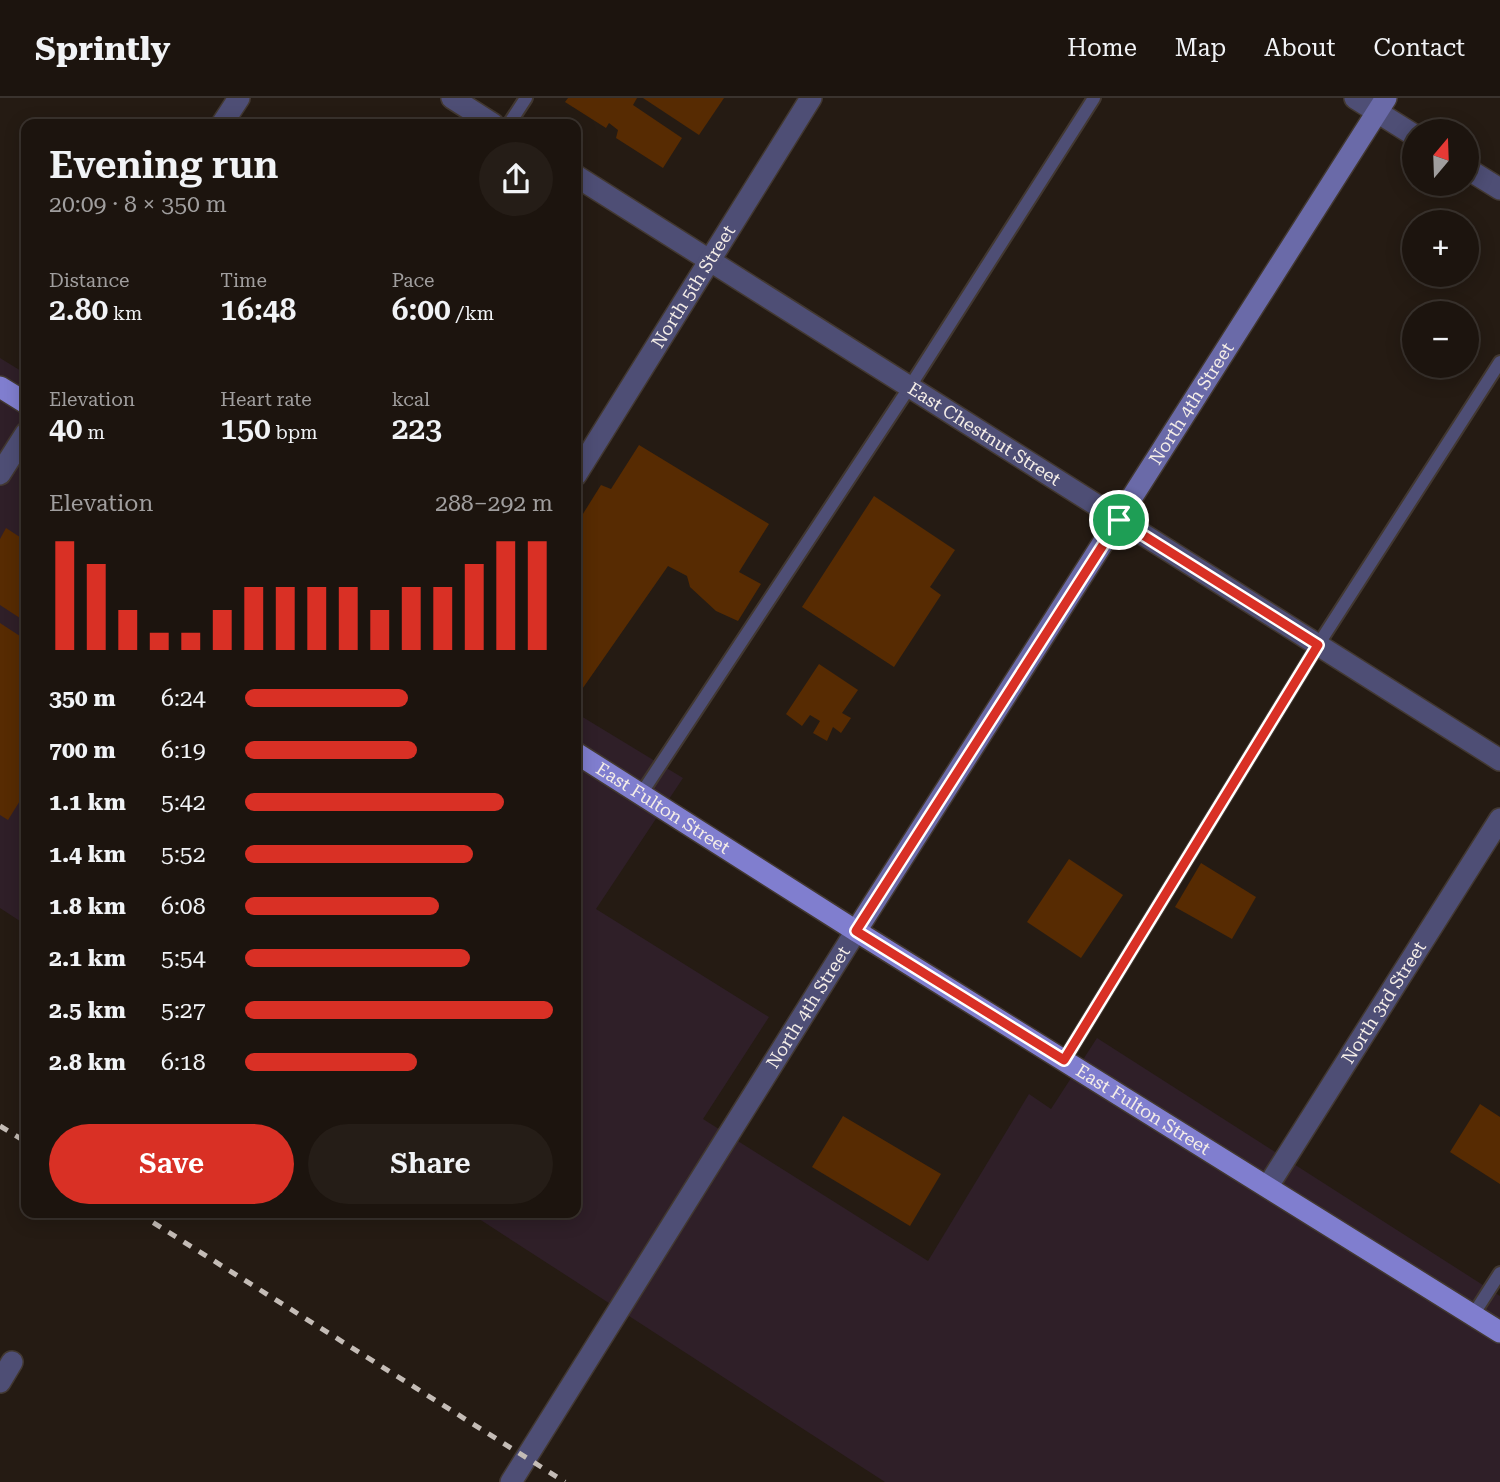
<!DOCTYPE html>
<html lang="en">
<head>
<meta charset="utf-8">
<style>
  body { margin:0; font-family:"Roboto Serif",serif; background:#251d17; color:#f1f3f6; height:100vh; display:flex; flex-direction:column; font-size:26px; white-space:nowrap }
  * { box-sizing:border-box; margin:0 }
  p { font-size:23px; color:#a09e9e }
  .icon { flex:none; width:38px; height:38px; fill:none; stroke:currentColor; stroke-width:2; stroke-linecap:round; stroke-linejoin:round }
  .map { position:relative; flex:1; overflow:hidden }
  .panel { position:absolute; left:21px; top:21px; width:560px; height:1099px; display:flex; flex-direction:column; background:#1c140e; border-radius:14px; box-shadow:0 4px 18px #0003,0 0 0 2px #3a332e }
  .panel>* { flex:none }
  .needle { width:46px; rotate:19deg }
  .fabs { position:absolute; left:1402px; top:21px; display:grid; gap:14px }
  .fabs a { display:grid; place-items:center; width:77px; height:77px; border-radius:50%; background:#1c140e; box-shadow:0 4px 18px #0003,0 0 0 2px #3a332e; font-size:35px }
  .pin { position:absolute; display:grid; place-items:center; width:60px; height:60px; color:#fff; margin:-30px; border:4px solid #fff; border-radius:50%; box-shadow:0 2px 7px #0007 }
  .round { display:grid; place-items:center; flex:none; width:74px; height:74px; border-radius:37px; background:#251d17 }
  .summary { display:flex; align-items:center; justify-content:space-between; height:119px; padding:0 28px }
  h1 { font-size:38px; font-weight:600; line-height:52px }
  .figures { display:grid; grid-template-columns:repeat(3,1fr); gap:10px; height:119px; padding:7px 28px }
  .figures div { display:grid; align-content:center }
  .figures b { font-size:30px; font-weight:600 }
  .figures small { font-size:19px; font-weight:400 }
  .figures p { font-size:19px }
  .chart { height:196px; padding:14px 28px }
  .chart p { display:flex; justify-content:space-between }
  .chart svg { width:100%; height:126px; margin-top:7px; stroke:#d93025; stroke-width:6 }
  .button { display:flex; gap:14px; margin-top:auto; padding:14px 28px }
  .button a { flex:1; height:80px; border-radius:42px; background:#d93025; color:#fff; font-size:28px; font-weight:600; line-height:80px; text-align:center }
  .button a+a { background:#251d17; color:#f1f3f6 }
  ul { padding:0 28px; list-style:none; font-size:23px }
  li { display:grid; grid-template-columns:112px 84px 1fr; align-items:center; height:52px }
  li i { height:18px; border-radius:9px; background:#d93025 }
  header { display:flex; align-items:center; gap:42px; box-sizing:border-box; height:98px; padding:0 35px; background:#1c140e; border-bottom:2px solid #3a332e }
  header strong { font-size:33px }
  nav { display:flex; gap:38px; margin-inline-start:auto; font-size:24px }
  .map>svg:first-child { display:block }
  .industrial { fill:#2f1f28 }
  .building { fill:#572b02 }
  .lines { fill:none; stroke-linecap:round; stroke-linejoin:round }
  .lane-casing { stroke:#423831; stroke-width:16 }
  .street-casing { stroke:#423831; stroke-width:24 }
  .secondary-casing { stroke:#423831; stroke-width:24 }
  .primary-casing { stroke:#423831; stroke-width:24 }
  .lane { stroke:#4e4e75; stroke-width:12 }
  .street { stroke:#4e4e75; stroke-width:21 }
  .secondary { stroke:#6a6aa8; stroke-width:21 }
  .primary { stroke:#807ecf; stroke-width:21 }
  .rail { stroke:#c4bcb6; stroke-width:5; stroke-dasharray:9 9; stroke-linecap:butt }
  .route-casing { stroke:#fff; stroke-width:14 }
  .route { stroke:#d93025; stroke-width:9 }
  .labels { text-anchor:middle; stroke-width:7; stroke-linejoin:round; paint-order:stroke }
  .street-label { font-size:18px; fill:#f4ede7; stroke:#0b0704 }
</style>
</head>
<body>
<header>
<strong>Sprintly</strong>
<nav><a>Home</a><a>Map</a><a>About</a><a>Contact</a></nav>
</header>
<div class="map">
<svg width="1500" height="1384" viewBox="0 0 1500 1384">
  <rect width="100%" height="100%" fill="#251b13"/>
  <g class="industrial">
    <path d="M0,260L26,276V827L0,810Z"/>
    <path d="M576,615L683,680L596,811L769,919L703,1021L928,1163L1029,996L1051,1011L1097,940L1500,1198V1384H885L470,1115H576Z"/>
  </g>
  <g class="building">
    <path d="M568,0H637L633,7L682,40L663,70L616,40L618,32L609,25L606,30L565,4Z"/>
    <path d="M643,0H724L699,37Z"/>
    <path d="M639,347L769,426L739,474L761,486L738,523L716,513L690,489L687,478L668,468L578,597L576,596V427L601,387L611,391Z"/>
    <path d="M874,398L955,452L930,489L941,497L894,569L802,509Z"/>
    <path d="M6,430L26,443V524L0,507V441Z"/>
    <path d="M0,525L26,542V693L8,722L0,717Z"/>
    <path d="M819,566L858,592L842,615L851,620L841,635L833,629L827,643L813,635L820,623L810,617L802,628L786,616Z"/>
    <path d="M1069,761L1123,797L1081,860L1027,824Z"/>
    <path d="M1201,765L1256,799L1232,841L1175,809Z"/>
    <path d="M1480,1006L1500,1019V1086L1450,1054Z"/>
    <path d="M843,1018L941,1076L910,1128L812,1069Z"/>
  </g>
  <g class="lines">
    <g class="lane-casing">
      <g id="lane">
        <path d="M509,26L526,0"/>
        <path d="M641,696L909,290L1094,0"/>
        <path d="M1064,962L1318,547L1500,264"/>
        <path d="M1473,1217L1500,1175"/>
      </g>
    </g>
    <g class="street-casing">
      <g id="street">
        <path d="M452,0L493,26"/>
        <path d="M1355,0L1414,37"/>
        <path d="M222,26L239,0"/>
        <path d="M1466,70L1500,91"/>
        <path id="s1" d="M576,78L1500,662"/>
        <path d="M0,376L26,335"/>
        <path id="s2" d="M576,377L811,0"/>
        <path id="s3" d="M1268,1088L1500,721"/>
        <path d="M0,1284L12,1264"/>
        <path id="s4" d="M511,1384L856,833"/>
      </g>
    </g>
    <g class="secondary-casing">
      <g id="secondary">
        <path id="s5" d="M856,833L1386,0"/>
      </g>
    </g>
    <g class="primary-casing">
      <g id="primary">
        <path d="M0,289L26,305"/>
        <path id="s6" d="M576,655L856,833L1500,1234"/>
      </g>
    </g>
    <use href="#lane" class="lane"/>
    <use href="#street" class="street"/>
    <use href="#secondary" class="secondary"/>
    <use href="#primary" class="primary"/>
    <g class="rail">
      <path d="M0,1028L26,1044"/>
      <path d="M138,1115L565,1384"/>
    </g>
  </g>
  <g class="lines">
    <g class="route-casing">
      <path id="route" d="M1119,422L1318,547L1064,962L856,833Z"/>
    </g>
    <use href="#route" class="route"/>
  </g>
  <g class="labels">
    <g class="street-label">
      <text dy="6" stroke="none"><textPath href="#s2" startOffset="222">North 5th Street</textPath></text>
      <text dy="6" stroke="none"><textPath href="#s5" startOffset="625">North 4th Street</textPath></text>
      <text dy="6" stroke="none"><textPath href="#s1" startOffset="483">East Chestnut Street</textPath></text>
      <text dy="6" stroke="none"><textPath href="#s6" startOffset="103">East Fulton Street</textPath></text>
      <text dy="6" stroke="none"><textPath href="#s3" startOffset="217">North 3rd Street</textPath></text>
      <text dy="6" stroke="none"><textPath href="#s4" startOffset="560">North 4th Street</textPath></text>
      <text dy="6" stroke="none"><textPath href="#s6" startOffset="670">East Fulton Street</textPath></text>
    </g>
  </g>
</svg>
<div class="fabs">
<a><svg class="needle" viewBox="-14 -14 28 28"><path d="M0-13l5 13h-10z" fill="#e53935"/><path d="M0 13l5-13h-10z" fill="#a09e9e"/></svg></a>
<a>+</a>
<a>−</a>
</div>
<div class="pin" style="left:1119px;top:422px;background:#1e9e55"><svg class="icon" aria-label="arrive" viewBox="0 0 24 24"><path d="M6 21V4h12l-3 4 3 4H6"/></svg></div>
<section class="panel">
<div class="summary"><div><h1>Evening run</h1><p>20:09 · 8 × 350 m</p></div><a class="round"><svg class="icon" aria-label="share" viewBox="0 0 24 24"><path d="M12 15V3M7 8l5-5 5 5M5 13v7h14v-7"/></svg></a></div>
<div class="figures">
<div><p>Distance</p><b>2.80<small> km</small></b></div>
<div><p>Time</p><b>16:48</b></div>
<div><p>Pace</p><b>6:00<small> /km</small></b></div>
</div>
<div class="figures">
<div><p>Elevation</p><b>40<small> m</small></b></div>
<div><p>Heart rate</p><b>150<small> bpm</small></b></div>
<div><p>kcal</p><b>223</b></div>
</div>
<div class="chart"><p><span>Elevation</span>288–292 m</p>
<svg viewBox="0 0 160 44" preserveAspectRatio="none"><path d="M5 44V6M15 44V14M25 44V30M35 44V38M45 44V38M55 44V30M65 44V22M75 44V22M85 44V22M95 44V22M105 44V30M115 44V22M125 44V22M135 44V14M145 44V6M155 44V6"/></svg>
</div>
<ul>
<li><b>350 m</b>6:24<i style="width:53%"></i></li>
<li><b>700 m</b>6:19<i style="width:56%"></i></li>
<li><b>1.1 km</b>5:42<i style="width:84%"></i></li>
<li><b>1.4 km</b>5:52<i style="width:74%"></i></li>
<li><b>1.8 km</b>6:08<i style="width:63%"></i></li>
<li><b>2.1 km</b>5:54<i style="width:73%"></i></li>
<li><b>2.5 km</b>5:27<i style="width:100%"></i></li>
<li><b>2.8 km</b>6:18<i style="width:56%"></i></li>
</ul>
<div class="button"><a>Save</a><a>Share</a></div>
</section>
</div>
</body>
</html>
